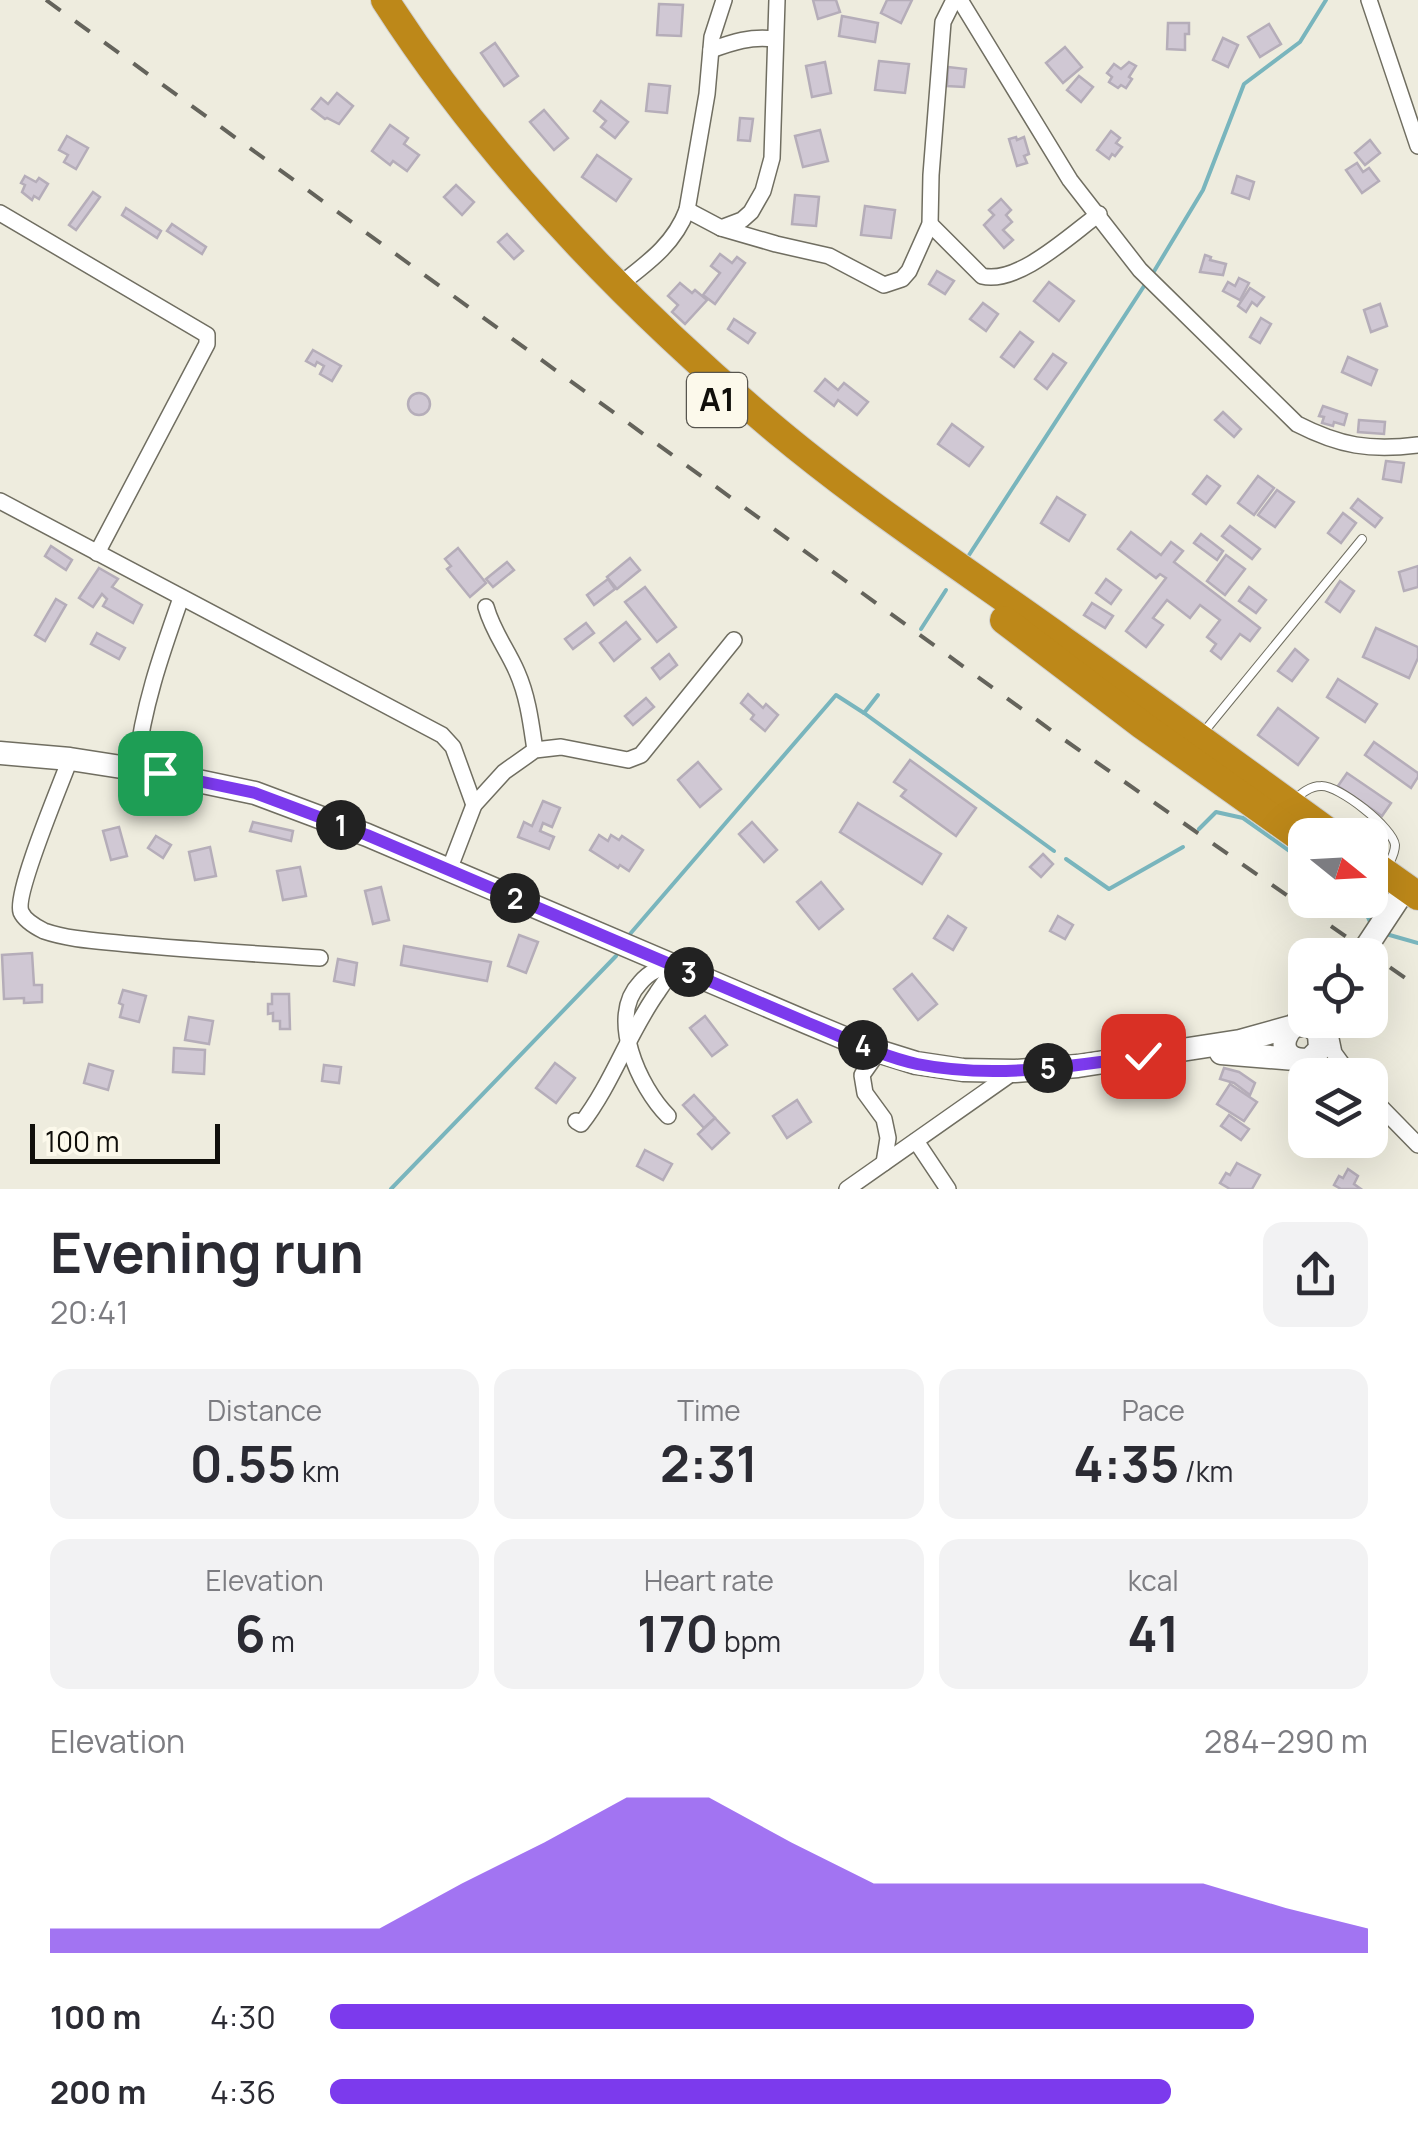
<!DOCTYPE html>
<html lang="en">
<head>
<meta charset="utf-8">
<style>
  body { margin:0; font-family:Manrope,sans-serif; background:#f2f2f3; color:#2b2b33; height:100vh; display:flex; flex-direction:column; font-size:38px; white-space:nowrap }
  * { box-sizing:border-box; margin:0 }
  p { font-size:32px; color:#7c7c81 }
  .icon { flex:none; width:55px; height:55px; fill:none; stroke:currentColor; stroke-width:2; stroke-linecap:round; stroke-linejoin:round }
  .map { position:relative; height:1189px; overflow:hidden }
  .side { display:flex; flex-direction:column; background:#fff; flex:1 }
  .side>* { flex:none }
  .needle { width:65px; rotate:108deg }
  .tools { position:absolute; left:1288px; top:818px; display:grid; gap:20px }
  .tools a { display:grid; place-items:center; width:100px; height:100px; border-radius:20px; background:#fff; box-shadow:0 10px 40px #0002; font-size:50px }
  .scale { position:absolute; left:30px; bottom:25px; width:190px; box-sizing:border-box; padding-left:10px; border:5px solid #100f0b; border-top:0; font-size:28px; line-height:35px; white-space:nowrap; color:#100f0b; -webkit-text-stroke:8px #fcf9eb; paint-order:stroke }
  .pin { position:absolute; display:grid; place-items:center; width:85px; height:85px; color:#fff; margin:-42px; border-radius:20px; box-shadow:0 5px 15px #0006 }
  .km { position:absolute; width:50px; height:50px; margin:-25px; border-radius:50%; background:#222; color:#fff; font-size:28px; line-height:50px; text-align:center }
  .round { display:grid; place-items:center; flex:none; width:105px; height:105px; border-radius:20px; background:#f2f2f3 }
  .head { display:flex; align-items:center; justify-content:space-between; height:170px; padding:0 50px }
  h1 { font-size:55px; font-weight:700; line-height:75px }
  .stats { display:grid; grid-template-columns:repeat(3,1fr); gap:15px; height:170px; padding:10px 50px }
  .stats div { display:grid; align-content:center; border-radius:20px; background:#f2f2f3; text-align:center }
  .stats b { font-size:50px; font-weight:700 }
  .stats small { font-size:28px; font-weight:400 }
  .stats p { font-size:28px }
  .chart { height:280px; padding:20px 50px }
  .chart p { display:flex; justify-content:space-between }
  .chart svg { width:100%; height:180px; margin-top:10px; fill:#7c3aed; opacity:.7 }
  ul { padding:0 50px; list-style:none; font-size:32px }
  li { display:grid; grid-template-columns:160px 120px 1fr; align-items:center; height:75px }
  li i { height:25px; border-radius:12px; background:#7c3aed }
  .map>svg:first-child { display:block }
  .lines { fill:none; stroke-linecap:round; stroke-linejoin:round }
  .stream { stroke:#79b5bd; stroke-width:4 }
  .building { fill:#d0c8d4; stroke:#b5adb9; stroke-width:2.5 }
  .lane-casing { stroke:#706e61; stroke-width:10 }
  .street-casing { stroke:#706e61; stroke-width:18 }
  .secondary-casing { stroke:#706e61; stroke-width:25 }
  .highway-casing { stroke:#cfcfce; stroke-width:30 }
  .lane { stroke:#fff; stroke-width:8 }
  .street { stroke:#fff; stroke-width:15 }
  .secondary { stroke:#fff; stroke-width:22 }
  .highway { stroke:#bd8819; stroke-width:28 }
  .rail { stroke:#64635b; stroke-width:4; stroke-dasharray:18 18; stroke-linecap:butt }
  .route-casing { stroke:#fff; stroke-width:20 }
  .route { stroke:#7c3aed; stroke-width:12 }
  .labels { text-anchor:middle; stroke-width:9; stroke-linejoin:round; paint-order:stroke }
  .shield { fill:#fcf9eb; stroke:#57554e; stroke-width:2.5 }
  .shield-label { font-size:32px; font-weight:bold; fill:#100f0b }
</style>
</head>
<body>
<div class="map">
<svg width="1418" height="1189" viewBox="0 0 1418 1189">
  <rect width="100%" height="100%" fill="#eeecde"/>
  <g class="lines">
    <g class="stream">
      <path d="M1153,273L1203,190L1244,84L1300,42L1326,0"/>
      <path d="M969,555L1146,283"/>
      <path d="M921,629L946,590"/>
      <path d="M864,713L878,695"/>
      <path d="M1199,829L1216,812L1243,818L1305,862"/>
      <path d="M1066,859L1109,889L1183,847"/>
      <path d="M1360,900L1371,924"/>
      <path d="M630,934L836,695L864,713L1054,851"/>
      <path d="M1386,934L1418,943"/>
      <path d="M391,1189L616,956"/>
    </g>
  </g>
  <g class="building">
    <path d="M813,0H836L840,12L818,19Z"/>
    <path d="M887,0H912L901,23L881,13Z"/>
    <path d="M659,4L683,5L681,36L657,35Z"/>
    <path d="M842,16L878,23L875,42L839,36Z"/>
    <path d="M1168,23H1189V34H1185V50L1167,49Z"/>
    <path d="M1269,24L1281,44L1260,57L1248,37Z"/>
    <path d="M1223,38L1238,45L1228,67L1213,60Z"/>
    <path d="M495,43L518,76L504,86L481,53Z"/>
    <path d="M1065,47L1082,67L1063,83L1046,63Z"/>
    <path d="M879,61L909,64L905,93L875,90Z"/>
    <path d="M825,62L831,93L812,97L806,66Z"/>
    <path d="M1129,62L1136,66L1129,77L1132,79L1126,88L1121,85L1118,88L1109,82L1112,77L1107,73L1114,64L1121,69Z"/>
    <path d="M948,67L966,69L964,87L947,86Z"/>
    <path d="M1079,76L1093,87L1081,102L1067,90Z"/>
    <path d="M649,84L670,86L667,113L646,111Z"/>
    <path d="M337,93L353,106L339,124L327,118L325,119L312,109L321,98L328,104Z"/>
    <path d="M601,101L628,122L615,138L601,127L606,121L594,111Z"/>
    <path d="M544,110L568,138L554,150L530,122Z"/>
    <path d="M740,118L753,119L750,141L738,140Z"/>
    <path d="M390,125L408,138L404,144L419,155L407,171L393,161L390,165L372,151Z"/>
    <path d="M820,130L828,161L803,167L795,136Z"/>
    <path d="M1111,131L1120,138L1116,143L1122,147L1115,156L1112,154L1109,159L1097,150Z"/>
    <path d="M67,136L88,148L76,169L64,162L68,155L59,150Z"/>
    <path d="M1016,137L1017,140L1024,137L1029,154L1024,156L1027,163L1017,166L1009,139Z"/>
    <path d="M1370,140L1380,153L1365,165L1355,153Z"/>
    <path d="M597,155L631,179L616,201L582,177Z"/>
    <path d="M1357,163L1363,172L1369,168L1379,181L1362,193L1346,170Z"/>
    <path d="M25,176L36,182L39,178L48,184L39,199L34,196L32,200L22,192L25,185L21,183Z"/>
    <path d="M1237,176L1254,182L1249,199L1232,193Z"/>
    <path d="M456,185L474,202L462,215L444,197Z"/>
    <path d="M93,192L100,197L76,230L69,225Z"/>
    <path d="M795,195L819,197L816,226L792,224Z"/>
    <path d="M1001,199L1011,210L1006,215L1012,222L1003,230L1013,240L1004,248L984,225L994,215L989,210Z"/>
    <path d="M865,206L895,210L891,238L861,235Z"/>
    <path d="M126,208L161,231L157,238L122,215Z"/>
    <path d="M172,224L206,247L202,254L167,231Z"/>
    <path d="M507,234L523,251L514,259L498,242Z"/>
    <path d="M720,254L732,263L737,257L745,263L715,304L703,295L720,273L711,266Z"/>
    <path d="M1205,255L1211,257L1210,260L1226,264L1223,275L1200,272Z"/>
    <path d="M937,271L954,281L945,294L929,284Z"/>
    <path d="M1239,278L1249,283L1240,300L1223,291L1228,282L1235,286Z"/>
    <path d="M1049,282L1074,301L1059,321L1034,301Z"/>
    <path d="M680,283L692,293L695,290L707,300L685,324L672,312L678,305L668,296Z"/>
    <path d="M1250,288L1264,297L1257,306L1252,302L1246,312L1238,306Z"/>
    <path d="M983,303L998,314L986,331L970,319Z"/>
    <path d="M1380,304L1387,326L1371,332L1364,310Z"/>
    <path d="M1261,318L1271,324L1260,343L1250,337Z"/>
    <path d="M734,319L755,333L748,343L728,329Z"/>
    <path d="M1020,332L1033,342L1014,367L1001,357Z"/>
    <path d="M313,350L341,366L332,381L320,374L324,366L317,362L315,366L306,361Z"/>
    <path d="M1053,354L1066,363L1047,389L1035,379Z"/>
    <path d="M1348,357L1377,370L1371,385L1342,372Z"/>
    <path d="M825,379L838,390L844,383L868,402L857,415L838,400L834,406L815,391Z"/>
    <circle cx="419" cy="404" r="11"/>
    <path d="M1323,406L1347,414L1344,425L1334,422L1333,426L1322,423L1324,417L1319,416Z"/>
    <path d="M1223,412L1241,429L1234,437L1215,420Z"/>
    <path d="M1359,420L1385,422L1384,434L1358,432Z"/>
    <path d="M952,424L983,447L969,466L938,444Z"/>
    <path d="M1386,461L1404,463L1401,482L1383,479Z"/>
    <path d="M1207,476L1220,486L1206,504L1193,494Z"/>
    <path d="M1258,476L1274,488L1254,515L1238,503Z"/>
    <path d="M1277,490L1294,502L1275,527L1258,515Z"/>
    <path d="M1057,497L1085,515L1069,541L1041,523Z"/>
    <path d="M1358,499L1382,518L1375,527L1351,508Z"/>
    <path d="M1343,513L1356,523L1341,543L1328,533Z"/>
    <path d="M1230,526L1260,549L1252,559L1222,536Z"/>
    <path d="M1131,532L1161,555L1171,542L1183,551L1174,562L1260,628L1250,641L1240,634L1221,659L1211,651L1216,644L1207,637L1220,620L1200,605L1190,618L1167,600L1153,618L1163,625L1146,647L1126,631L1166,578L1160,574L1156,578L1118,549Z"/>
    <path d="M1201,534L1223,551L1217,560L1194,543Z"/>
    <path d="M51,546L72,560L66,570L45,556Z"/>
    <path d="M458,548L486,583L470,597L447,569L451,566L445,559Z"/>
    <path d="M1226,555L1245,569L1225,595L1207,581Z"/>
    <path d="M630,558L640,570L617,589L607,577Z"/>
    <path d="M507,562L514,570L493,587L486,579Z"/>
    <path d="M1418,566V587L1404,591L1399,572Z"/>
    <path d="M99,568L118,579L112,587L142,605L133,623L103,606L107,599L102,594L93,607L79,598Z"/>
    <path d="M608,579L615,589L594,605L587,595Z"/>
    <path d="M1106,579L1121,590L1111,604L1096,593Z"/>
    <path d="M1340,581L1354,591L1340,612L1326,602Z"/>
    <path d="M645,587L676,627L657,642L625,602Z"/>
    <path d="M1249,587L1266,600L1256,613L1239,601Z"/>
    <path d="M56,599L66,605L45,641L35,635Z"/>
    <path d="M1092,603L1113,616L1105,628L1084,615Z"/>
    <path d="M626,622L640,639L614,661L600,643Z"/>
    <path d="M586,623L594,633L573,649L565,639Z"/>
    <path d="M1376,628L1418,647V658L1409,678L1363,657Z"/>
    <path d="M97,633L125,648L119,659L91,644Z"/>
    <path d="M1295,649L1308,660L1292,681L1278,671Z"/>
    <path d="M669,654L677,665L660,679L652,668Z"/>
    <path d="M1338,679L1377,704L1365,722L1327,697Z"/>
    <path d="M748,694L763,708L766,704L778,715L765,731L751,719L754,715L741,703Z"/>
    <path d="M646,698L654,707L633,725L625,716Z"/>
    <path d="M1278,708L1318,738L1298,765L1258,735Z"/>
    <path d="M1374,742L1418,773V777L1411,788L1365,755Z"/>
    <path d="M910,760L976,808L956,836L901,796L906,790L894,782Z"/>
    <path d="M698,762L721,789L700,807L678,780Z"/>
    <path d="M1347,773L1391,803L1382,816L1338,786Z"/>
    <path d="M543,801L560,808L552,827L543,823L540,831L554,837L549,849L518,837L524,822L532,826Z"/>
    <path d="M858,803L941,854L922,884L840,832Z"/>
    <path d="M253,822L293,831L291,841L250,831Z"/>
    <path d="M752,822L777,850L764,862L739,834Z"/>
    <path d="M119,827L127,856L111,860L103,831Z"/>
    <path d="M599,835L608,841L611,835L619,840L622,836L643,850L629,871L620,865L618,868L590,850Z"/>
    <path d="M156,836L171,845L163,858L148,848Z"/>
    <path d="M210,847L216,876L195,880L189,852Z"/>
    <path d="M1043,854L1053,864L1041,877L1030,867Z"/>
    <path d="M300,867L306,896L283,900L277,871Z"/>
    <path d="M821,882L843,909L819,929L797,902Z"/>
    <path d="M381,887L389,920L373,924L365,891Z"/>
    <path d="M948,916L966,928L953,950L934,938Z"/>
    <path d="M1058,916L1073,925L1065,939L1050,931Z"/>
    <path d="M519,935L538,942L526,973L508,966Z"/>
    <path d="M404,946L491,962L487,981L401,965Z"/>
    <path d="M32,953L34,985H42V1002L24,1003V998L4,999L2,955Z"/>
    <path d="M338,959L357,963L354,985L334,981Z"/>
    <path d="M912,974L937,1004L918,1020L894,989Z"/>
    <path d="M123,990L146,996L139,1022L120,1017L123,1005L119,1003Z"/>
    <path d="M272,994H289L290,1029H280V1021H273V1013L268,1014V1004H272Z"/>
    <path d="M705,1016L727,1045L712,1056L690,1028Z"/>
    <path d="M189,1017L213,1021L209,1044L185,1040Z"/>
    <path d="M174,1048L205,1050L204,1074L173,1072Z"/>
    <path d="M555,1063L575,1078L556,1103L536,1088Z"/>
    <path d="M89,1064L113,1071L108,1090L84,1083Z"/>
    <path d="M324,1065L341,1067L339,1083L322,1081Z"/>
    <path d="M1224,1068L1239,1072L1255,1083L1250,1095L1234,1083L1220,1079Z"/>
    <path d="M1230,1084L1257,1102L1244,1121L1217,1104Z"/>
    <path d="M694,1095L715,1118L704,1128L683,1105Z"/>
    <path d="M797,1100L811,1122L787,1138L773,1116Z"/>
    <path d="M1229,1115L1249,1129L1241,1140L1221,1126Z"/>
    <path d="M715,1118L729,1133L712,1149L698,1134Z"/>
    <path d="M645,1150L672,1164L663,1180L637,1166Z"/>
    <path d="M1237,1163L1260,1175L1252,1189H1230L1220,1183L1226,1173L1230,1175Z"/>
    <path d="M1348,1169L1358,1176L1354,1184L1361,1189H1341L1334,1185L1339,1176L1343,1178Z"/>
  </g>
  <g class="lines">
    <g class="lane-casing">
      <g id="lane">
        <path d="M1203,733L1362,539"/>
        <path d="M1293,801C1302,793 1310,786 1321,786C1339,785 1393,828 1395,845C1395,854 1390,861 1387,868"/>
      </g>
    </g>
    <g class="street-casing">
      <g id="street">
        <path d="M960,0L1070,180L1140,270L1297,424C1340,446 1370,451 1418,445"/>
        <path d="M1369,0L1418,146"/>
        <path d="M711,50C733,42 751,36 774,39"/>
        <path d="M687,210L721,228L776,244L829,256L884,285L902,279L909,271L930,224L931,175L943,22L954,0"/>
        <path d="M0,213L207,335V344L97,553"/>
        <path d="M930,224L982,276C1018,285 1070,235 1099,214"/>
        <path d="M721,228L742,220L751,212L763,191L772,158L777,0"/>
        <path d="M618,286C646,264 674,245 687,210L707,94L712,37L724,0"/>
        <path d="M0,501L442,735L453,747L474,805"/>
        <path d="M486,607C493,632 507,649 517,672C528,697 531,723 535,750"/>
        <path d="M70,759C61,784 14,894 21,912C25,921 36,927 44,931C70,940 101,941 128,944C192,950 256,954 320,958"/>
        <path d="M136,769C142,709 161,655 181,598"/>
        <path d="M449,870L474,805L504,772L535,750L561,747L628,760L641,755L734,640"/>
        <path d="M1329,1029L1334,1053L1350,1075"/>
        <path d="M879,1051L862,1075L865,1093L884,1119L888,1138L884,1163"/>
        <path d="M1305,1061L1330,1075"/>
        <path d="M1370,1096L1418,1145"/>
        <path d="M668,1116C639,1087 607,1017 640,983C649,972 659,967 674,967"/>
        <path d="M576,1121L581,1124C612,1084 628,1034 657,993C661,987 667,977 673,974C677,972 683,973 688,972"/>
        <path d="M916,1141L948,1189"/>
        <path d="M847,1189L1015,1071"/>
      </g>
    </g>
    <g class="secondary-casing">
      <g id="secondary">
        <path d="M0,753L70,759L160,773L255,793L367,835L808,1023L868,1048L916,1063L963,1070L1015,1071L1078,1066L1240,1041L1294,1026L1305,1014"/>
        <path d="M1361,955L1406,887"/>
        <path d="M1320,1049L1319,1034L1309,1024L1294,1026C1276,1042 1285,1064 1310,1059L1320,1049L1330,1020"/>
        <path d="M1221,1053L1295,1059"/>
      </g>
    </g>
    <g class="highway-casing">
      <g id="highway">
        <path d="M385,0C490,163 627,305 776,430C867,506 967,571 1063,640C1154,704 1243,770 1333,835"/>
        <path d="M1004,620L1142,725L1305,841"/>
        <path d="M1370,862L1418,896"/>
      </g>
    </g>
    <use href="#lane" class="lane"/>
    <use href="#street" class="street"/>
    <use href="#secondary" class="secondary"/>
    <use href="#highway" class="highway"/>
    <path class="rail" d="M46,0L1059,736L1418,987"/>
  </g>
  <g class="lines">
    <g class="route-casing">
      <path id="route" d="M160,773L255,793L367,835L808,1023C843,1037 880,1056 917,1064C992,1079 1068,1067 1143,1056"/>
    </g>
    <use href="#route" class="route"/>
  </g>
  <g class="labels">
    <rect class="shield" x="687" y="373" width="60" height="54" rx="8"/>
    <g class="shield-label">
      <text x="717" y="411">A1</text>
    </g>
  </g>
</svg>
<div class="tools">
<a><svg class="needle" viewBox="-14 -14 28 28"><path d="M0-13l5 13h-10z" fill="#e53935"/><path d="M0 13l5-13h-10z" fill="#7c7c81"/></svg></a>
<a><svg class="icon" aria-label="locate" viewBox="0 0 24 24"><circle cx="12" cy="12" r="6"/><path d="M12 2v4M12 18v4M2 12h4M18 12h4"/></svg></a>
<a><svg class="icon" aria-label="layers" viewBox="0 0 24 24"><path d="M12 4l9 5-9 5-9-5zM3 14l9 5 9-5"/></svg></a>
</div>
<div class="scale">100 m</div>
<div class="pin" style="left:160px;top:773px;background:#1e9e55"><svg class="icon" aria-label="arrive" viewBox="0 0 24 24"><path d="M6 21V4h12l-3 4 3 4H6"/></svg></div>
<div class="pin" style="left:1143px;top:1056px;background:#d93025"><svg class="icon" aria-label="check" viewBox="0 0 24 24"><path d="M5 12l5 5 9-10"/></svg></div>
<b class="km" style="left:341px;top:825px">1</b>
<b class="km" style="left:515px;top:898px">2</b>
<b class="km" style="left:689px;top:972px">3</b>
<b class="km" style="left:863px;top:1045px">4</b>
<b class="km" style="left:1048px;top:1068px">5</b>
</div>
<section class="side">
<div class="head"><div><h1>Evening run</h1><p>20:41</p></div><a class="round"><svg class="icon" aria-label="share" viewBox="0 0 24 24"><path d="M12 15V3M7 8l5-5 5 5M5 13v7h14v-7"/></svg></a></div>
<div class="stats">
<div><p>Distance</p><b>0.55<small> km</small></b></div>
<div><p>Time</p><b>2:31</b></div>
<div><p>Pace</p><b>4:35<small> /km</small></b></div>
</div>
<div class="stats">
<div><p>Elevation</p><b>6<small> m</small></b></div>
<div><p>Heart rate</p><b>170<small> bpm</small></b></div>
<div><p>kcal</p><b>41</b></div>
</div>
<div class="chart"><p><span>Elevation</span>284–290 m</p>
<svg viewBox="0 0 160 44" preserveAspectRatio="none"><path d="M0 44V38L10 38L20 38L30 38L40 38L50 27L60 17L70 6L80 6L90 17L100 27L110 27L120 27L130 27L140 27L150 33L160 38V44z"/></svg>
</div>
<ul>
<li><b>100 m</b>4:30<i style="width:89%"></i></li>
<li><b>200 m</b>4:36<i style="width:81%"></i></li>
</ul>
</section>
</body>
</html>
